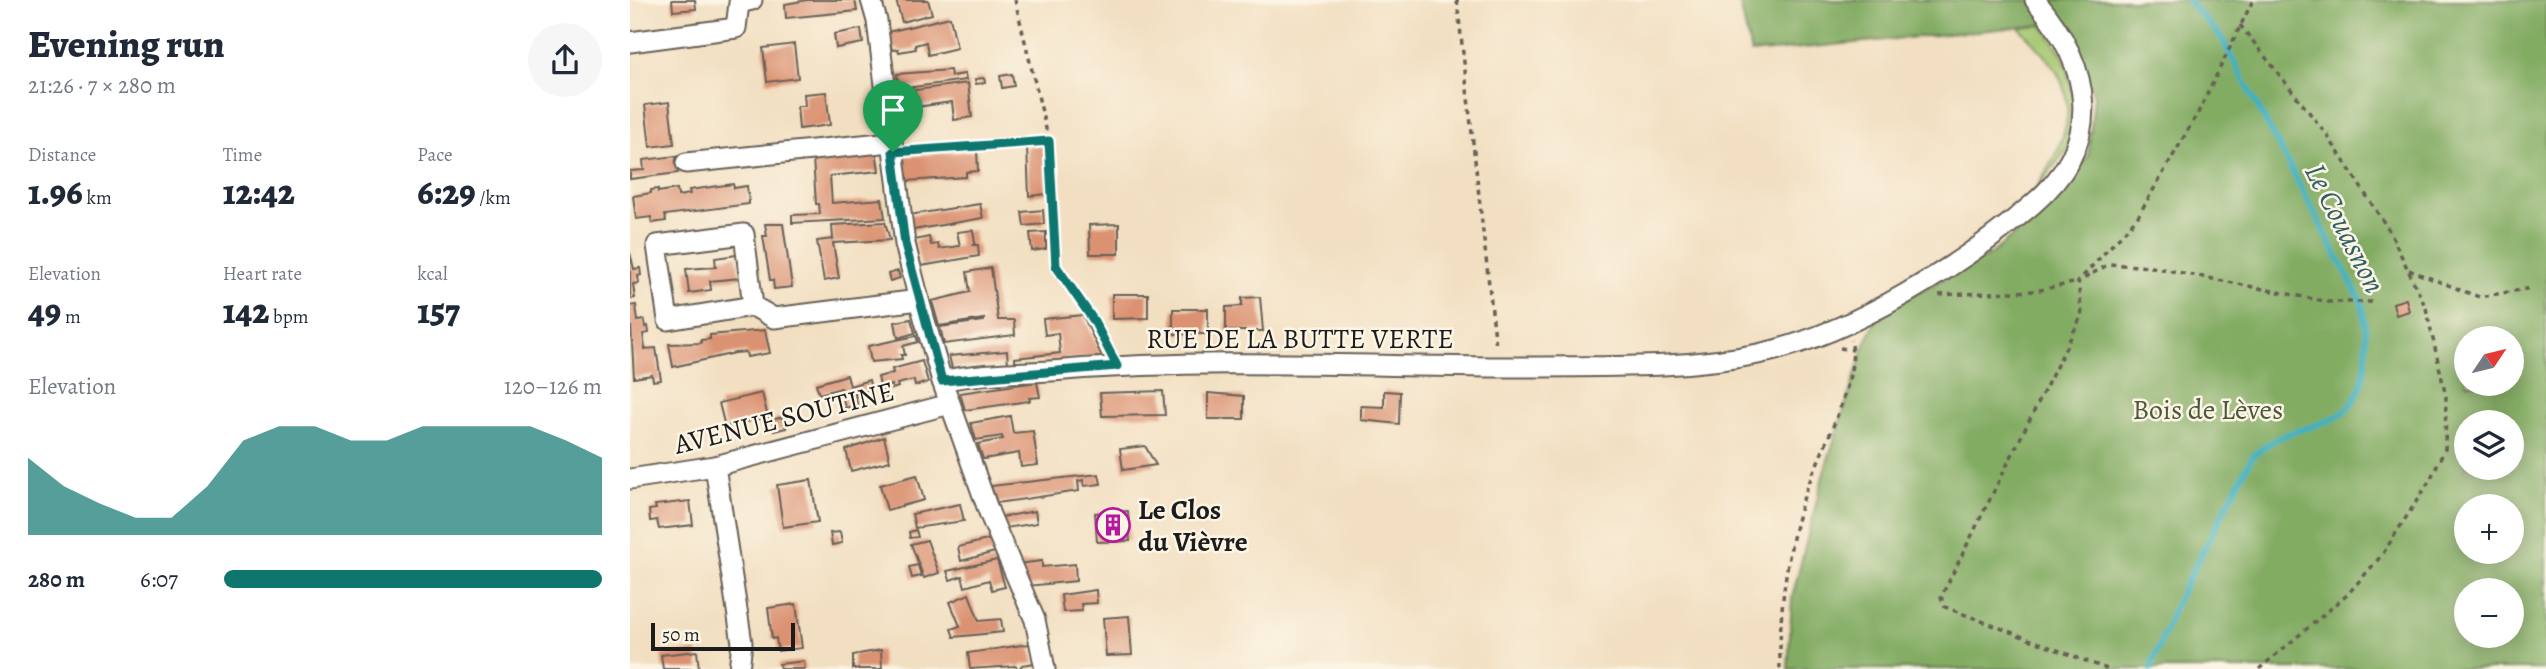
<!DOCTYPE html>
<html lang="en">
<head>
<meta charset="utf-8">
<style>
  body { margin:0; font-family:Alegreya,serif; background:#f6f6f7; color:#1f2937; height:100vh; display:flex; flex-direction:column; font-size:26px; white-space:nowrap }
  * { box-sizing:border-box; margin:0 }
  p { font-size:23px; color:#747a83 }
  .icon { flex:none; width:38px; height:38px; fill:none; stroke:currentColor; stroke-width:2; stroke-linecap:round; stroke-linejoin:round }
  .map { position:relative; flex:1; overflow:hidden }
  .sheet { display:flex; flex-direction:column; background:#fff; width:630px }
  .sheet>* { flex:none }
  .needle { width:46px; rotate:55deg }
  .fabs { position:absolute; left:1824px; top:326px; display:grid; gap:14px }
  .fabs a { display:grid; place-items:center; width:70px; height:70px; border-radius:50%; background:#fff; box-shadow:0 4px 18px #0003; font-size:35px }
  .scale { position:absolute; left:21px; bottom:18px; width:144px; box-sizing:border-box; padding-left:7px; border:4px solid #1c1c1c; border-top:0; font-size:19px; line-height:24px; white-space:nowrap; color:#1c1c1c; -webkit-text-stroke:5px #fcf5e5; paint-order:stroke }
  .pin { position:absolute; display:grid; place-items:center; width:60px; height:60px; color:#fff; margin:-72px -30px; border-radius:50% 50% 50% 0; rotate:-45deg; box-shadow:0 0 7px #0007 }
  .pin .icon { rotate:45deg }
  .round { display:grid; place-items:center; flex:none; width:74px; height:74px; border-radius:37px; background:#f6f6f7 }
  .overview { display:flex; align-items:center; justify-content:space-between; height:119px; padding:0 28px }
  h1 { font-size:38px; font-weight:800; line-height:52px }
  .figures { display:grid; grid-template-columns:repeat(3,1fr); gap:10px; height:119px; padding:7px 28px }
  .figures div { display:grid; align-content:center }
  .figures b { font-size:35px; font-weight:800 }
  .figures small { font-size:19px; font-weight:400 }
  .figures p { font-size:19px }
  .chart { height:196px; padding:14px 28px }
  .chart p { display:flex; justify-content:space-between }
  .chart svg { width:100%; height:126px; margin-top:7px; fill:#0f766e; opacity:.7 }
  ul { padding:0 28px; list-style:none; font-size:23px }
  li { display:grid; grid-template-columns:112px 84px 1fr; align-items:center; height:52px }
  li i { height:18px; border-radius:9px; background:#0f766e }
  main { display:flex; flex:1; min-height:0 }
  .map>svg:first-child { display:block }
  .green { fill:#a4c771; stroke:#607246; stroke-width:2 }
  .forest { fill:#83ac63; stroke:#506440; stroke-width:2; fill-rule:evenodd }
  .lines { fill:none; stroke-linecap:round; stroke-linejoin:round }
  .stream { stroke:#43b1bf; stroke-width:6 }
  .building { fill:#db9272 }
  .minor-casing { stroke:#676056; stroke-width:23 }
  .path { stroke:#676056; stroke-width:3.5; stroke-dasharray:5 5; stroke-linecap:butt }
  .minor { stroke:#fff; stroke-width:19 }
  .route-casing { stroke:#fff; stroke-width:14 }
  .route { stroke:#0f766e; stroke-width:9 }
  .labels { text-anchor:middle; stroke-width:5; stroke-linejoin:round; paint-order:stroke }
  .street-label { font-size:28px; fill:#1c1c1c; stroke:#fcf5e5 }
  .park-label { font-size:28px; fill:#4c583a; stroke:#fcf5e5 }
  .poi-label { font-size:28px; font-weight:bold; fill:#1c1c1c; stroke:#fcf5e5; text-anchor:start }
  .water-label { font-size:30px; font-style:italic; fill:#2e5f65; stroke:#fcf5e5 }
</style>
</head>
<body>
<main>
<section class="sheet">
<div class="overview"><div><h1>Evening run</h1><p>21:26 · 7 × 280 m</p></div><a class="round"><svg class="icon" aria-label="share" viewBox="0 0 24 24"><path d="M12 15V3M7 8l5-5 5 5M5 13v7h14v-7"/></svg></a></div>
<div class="figures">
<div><p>Distance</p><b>1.96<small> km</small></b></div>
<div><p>Time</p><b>12:42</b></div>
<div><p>Pace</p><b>6:29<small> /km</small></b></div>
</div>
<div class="figures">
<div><p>Elevation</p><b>49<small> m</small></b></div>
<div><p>Heart rate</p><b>142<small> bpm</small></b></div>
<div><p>kcal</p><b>157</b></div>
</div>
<div class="chart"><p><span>Elevation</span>120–126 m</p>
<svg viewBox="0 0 160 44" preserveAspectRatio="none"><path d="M0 44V17L10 27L20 33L30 38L40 38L50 27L60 11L70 6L80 6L90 11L100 11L110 6L120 6L130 6L140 6L150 11L160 17V44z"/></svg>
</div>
<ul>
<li><b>280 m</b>6:07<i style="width:100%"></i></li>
</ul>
</section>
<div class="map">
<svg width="1916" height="669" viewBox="0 0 1916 669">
  <rect width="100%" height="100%" fill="#fcf5e5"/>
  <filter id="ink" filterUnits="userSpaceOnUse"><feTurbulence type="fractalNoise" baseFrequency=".0143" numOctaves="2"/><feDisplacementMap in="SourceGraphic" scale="14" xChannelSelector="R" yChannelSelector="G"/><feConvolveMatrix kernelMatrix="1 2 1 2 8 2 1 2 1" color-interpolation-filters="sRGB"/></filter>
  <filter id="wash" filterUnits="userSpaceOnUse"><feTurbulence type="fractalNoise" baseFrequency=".00686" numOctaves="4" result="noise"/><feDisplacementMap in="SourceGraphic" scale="28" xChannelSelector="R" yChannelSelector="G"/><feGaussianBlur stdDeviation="1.57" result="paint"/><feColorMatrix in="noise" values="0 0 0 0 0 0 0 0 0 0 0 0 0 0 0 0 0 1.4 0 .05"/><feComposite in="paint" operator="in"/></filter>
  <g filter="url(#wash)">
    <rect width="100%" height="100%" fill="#f2dfc1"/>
    <path class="green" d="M1412,25L1434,57L1446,108L1438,148L1404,192C1427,152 1452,119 1427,72C1418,56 1401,41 1389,27Z"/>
    <path class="forest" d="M1109,0H1916V669H1158L1162,598L1194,472L1235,344L1249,313L1361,254L1427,199L1458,156L1464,96L1451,56L1431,23L1121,53ZM1836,338H1881V383H1836ZM1836,422H1881V467H1836ZM1836,506H1881V551H1836ZM1836,590H1881V635H1836Z"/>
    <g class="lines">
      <path class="stream" d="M1520,669L1547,601L1622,457C1653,429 1666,434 1700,420C1744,402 1738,341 1732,303L1591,37L1557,0"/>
    </g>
    <g id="blocks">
      <g class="building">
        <path d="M42,0H65L66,9L43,11Z"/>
        <path d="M177,0H225L227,11L156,18L155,4Z"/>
        <path d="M266,0H298L302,14L272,22Z"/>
        <path d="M320,17L327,48L298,55L296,42L285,45L286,49L269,52L268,49L262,50L258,32Z"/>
        <path d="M231,29L233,43L206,48L204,34Z"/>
        <path d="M164,44L168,78L137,82L133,48Z"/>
        <path d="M320,70L321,76L335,74L336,80L269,89L267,74Z"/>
        <path d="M382,74L384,86L372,88L370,76Z"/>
        <path d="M354,78L355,83L346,84L345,79Z"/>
        <path d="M338,83L342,117L324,120L322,102L272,109L270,92Z"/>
        <path d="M196,92L200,125L169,129L167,106H175L174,94Z"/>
        <path d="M39,102L44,144L20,147L15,105Z"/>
        <path d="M416,145V194L399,196L397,147Z"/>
        <path d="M246,150L249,171L200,176L202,203L252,199L255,218L162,223V215L190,214L189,204H186L183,158Z"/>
        <path d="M347,151L348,171L336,172V177L276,181L274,156Z"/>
        <path d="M46,156L48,173L0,179V171L14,170L13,160Z"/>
        <path d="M103,184L104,188L117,186L119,204L35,215L36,221L22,223L21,217L6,219L3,196L21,193V190L28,189V192L47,189L48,196L60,194L59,190Z"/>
        <path d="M350,204L353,218L283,230L279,215Z"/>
        <path d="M413,210L414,224L394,226L392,212Z"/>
        <path d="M255,222L260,240L203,243L209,278L194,281L187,241L203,239L202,225Z"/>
        <path d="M135,224H153L162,287L144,289L143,280H140L133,236H137Z"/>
        <path d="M489,224V254H460L459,225Z"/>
        <path d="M343,230L345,243L343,245H348L349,256L291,266L285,240L299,237L301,245L308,244L309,249L330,246L327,232Z"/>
        <path d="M416,232V249L402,251L400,233Z"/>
        <path d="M0,253L4,269L10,268L11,275L8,276L9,283L3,284L5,298L0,299Z"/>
        <path d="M107,255L110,278L80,281L81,290L59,293L56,269L86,267L85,258Z"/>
        <path d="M361,268L368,320H384L385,335L314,344L310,327L354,321V319L309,326L302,301L340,292L337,272Z"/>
        <path d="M268,271L270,278L260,281L258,274Z"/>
        <path d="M482,294H518V318L482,319Z"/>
        <path d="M630,297L633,331H596V307L612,306V298Z"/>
        <path d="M1776,299L1779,311L1766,315L1763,303Z"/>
        <path d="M6,305L8,321L14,320L15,327L18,326L19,333L13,334L15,349L26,348L31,380L23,381L22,375L4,378L0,306Z"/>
        <rect x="543" y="309" width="35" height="25"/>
        <path d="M453,315L472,357L385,363V358L430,353L428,333L415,335L413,319Z"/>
        <path d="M281,319L285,333L268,338L265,322Z"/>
        <path d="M135,330L140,353L117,357L116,352L105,353L43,367L39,344L71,343V340L80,339V335Z"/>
        <path d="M286,336L288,342L273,346L275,355H271L272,359L241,362L238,346Z"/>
        <path d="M377,351L378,364L322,368L319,356Z"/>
        <path d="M292,361L298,382L285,386L284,380L267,384L268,387L262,389V385L254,387L257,397L253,398L248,377L263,373L262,369Z"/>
        <path d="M217,375L220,386L239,380L241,389L225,394L227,405L215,408L211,388L189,394L186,384Z"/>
        <path d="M407,382L410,397L399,398L400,401L335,410L330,393Z"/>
        <path d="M533,391L535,415L472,416L470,393Z"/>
        <path d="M754,391L770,392L769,424L731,420V406L754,407Z"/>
        <path d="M132,393L138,417L95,427L89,403Z"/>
        <path d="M578,393L614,396V419H578Z"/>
        <path d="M380,416L383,433L403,431L408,465L391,467L389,453L353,459L348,444L373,439L372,436L346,440L341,423Z"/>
        <path d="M152,417L156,428L144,431L142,420Z"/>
        <path d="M254,437L260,461L221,471L216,450Z"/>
        <path d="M515,446L526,465L493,470L490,449Z"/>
        <path d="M469,474L471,484L454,486L453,480L448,481L449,491L367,503L361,486Z"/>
        <path d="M287,475L294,500L257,510L250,485Z"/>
        <path d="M181,480L188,522L153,527L147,485Z"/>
        <path d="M60,501L63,525L29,529L27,520L20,521L19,510L26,509L25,505Z"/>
        <path d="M330,504L334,521L285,528L282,514Z"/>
        <path d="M405,511L407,523L376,528L372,517Z"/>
        <path d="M498,511L500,541L467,542L465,513Z"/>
        <path d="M286,530L288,537L280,538L279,532Z"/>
        <path d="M210,532L212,543L202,545L200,533Z"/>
        <path d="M361,539L365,552L331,561L328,547Z"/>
        <path d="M297,540L309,573L294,578L281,544Z"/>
        <path d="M367,560L375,587L362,590L359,580L335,587L332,576L320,580L317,571Z"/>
        <path d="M412,561V567L445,564L446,581L397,586L387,564Z"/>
        <path d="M288,565L291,576L282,578L279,567Z"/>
        <path d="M466,590L467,603L451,604L452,611L433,612L431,595Z"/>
        <path d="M339,594L349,621L371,619L373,632L324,637L321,629L330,626L320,602Z"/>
        <path d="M166,604L172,648L148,651L146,638L142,639L138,608Z"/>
        <path d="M499,616L502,655L476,656L473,618Z"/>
        <path d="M399,644L405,663L392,665L389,669L385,666L340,669L338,653Z"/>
        <path d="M251,650L252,669H223V655Z"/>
        <path d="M67,651L69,669H33L31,655Z"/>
        <path d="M174,661L175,669H150L149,664Z"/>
      </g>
    </g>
  </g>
  <g filter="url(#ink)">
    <use href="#blocks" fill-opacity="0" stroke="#676056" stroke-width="2"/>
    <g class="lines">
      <g class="minor-casing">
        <g id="minor">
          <path d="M241,0L247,21L275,244L289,300L312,381L360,515L405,620L415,669"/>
          <path d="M0,42L106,28L109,3L122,0"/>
          <path d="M56,163L261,142"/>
          <path d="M123,306L114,234L27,245L38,320L123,306L144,318L289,300"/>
          <path d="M312,381C352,372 395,373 435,370C591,358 747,367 902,367C977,366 1055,369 1128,354C1221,335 1332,265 1403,204C1476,142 1462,67 1405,0"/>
          <path d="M85,466L112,643L109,669"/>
          <path d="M0,479L85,466L320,404"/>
        </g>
      </g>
      <g class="path">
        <path d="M827,0L866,347"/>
        <path d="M1610,25L1697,135L1760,232L1796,308L1816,397L1815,449L1800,480L1752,555L1717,595L1629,669"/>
        <path d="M419,141L426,266L464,321L479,350"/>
        <path d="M280,151L419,141L385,0"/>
        <path d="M1779,270L1849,297L1902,288"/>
        <path d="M1453,276L1507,218L1569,111L1623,0"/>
        <path d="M1309,295L1405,291L1448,282"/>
        <path d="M1210,348L1223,350"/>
        <path d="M1150,669C1149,613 1156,557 1172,503C1184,462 1232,380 1221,340"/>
        <path d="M1477,669L1315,607L1311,597L1452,315L1448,282L1479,264L1522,267L1699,302H1744"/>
      </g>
      <use href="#minor" class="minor"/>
    </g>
  </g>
  <g class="lines" filter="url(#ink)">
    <g class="route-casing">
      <path id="route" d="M419,141L426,266L464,321L487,366L312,381L275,244L263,152Z"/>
    </g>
    <use href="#route" class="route"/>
  </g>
  <defs>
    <g id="building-ring" transform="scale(1.75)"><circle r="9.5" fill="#fcf5e5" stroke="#b5179e" stroke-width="1.5"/><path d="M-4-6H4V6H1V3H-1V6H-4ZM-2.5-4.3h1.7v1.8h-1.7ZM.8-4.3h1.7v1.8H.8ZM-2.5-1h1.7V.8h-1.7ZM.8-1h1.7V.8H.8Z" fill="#b5179e"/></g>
  </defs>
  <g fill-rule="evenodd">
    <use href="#building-ring" x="483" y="525"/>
  </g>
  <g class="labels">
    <g class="street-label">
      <text x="670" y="348">RUE DE LA BUTTE VERTE</text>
      <text transform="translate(154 417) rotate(-14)" y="10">AVENUE SOUTINE</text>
    </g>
    <g class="park-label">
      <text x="1578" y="419">Bois de Lèves</text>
    </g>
    <g class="poi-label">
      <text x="508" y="519">Le Clos<tspan x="508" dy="32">du Vièvre</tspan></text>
    </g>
    <g class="water-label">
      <text transform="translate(1715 228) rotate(63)" y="10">Le Couasnon</text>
    </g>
  </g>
</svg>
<div class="fabs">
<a><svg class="needle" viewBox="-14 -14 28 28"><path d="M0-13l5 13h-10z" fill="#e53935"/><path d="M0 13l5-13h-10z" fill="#747a83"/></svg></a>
<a><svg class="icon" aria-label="layers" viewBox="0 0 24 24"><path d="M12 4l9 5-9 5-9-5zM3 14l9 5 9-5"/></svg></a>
<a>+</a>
<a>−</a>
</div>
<div class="scale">50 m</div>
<div class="pin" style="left:263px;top:152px;background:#1e9e55"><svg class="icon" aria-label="arrive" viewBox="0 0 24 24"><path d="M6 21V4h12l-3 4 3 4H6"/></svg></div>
</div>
</main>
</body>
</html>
